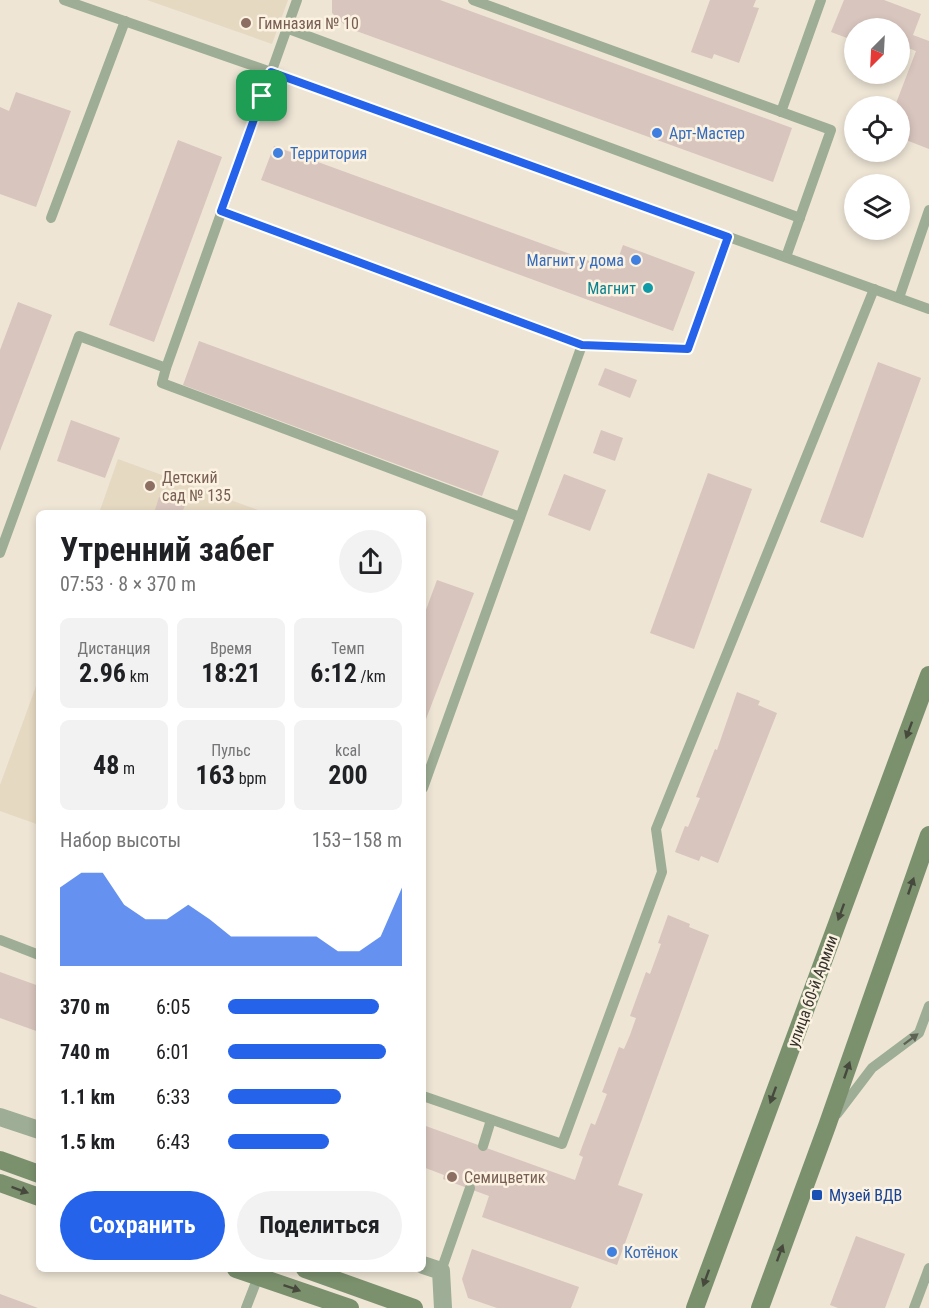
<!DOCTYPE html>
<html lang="ru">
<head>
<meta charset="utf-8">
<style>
  body { margin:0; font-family:"Roboto Condensed",sans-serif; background:#f2f2f2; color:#202124; height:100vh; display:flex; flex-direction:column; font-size:22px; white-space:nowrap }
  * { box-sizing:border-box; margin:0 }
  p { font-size:20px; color:#757577 }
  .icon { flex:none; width:33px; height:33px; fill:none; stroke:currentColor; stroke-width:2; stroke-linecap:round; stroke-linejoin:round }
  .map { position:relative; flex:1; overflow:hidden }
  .panel { position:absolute; left:36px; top:510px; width:390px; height:762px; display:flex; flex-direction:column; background:#fff; border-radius:9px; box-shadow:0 3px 9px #0003 }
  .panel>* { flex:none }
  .needle { width:39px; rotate:204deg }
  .fabs { position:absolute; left:844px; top:18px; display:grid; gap:12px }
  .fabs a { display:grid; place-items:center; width:66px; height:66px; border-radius:50%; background:#fff; box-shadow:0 3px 9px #0003; font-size:30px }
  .pin { position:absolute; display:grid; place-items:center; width:51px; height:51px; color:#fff; margin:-26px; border-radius:12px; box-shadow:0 3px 9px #0006 }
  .round { display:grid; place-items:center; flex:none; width:63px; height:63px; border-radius:32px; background:#f2f2f2 }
  .head { display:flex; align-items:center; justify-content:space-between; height:102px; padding:0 24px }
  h1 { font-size:33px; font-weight:700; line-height:45px }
  .metrics { display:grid; grid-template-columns:repeat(3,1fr); gap:9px; height:102px; padding:6px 24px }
  .metrics div { display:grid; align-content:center; border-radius:9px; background:#f2f2f2; text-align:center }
  .metrics b { font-size:26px; font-weight:700 }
  .metrics small { font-size:16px; font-weight:400 }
  .metrics p { font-size:16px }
  .chart { height:168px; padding:12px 24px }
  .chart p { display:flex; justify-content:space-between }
  .chart svg { width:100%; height:108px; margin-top:6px; fill:#2563eb; opacity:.7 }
  .action { display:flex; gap:12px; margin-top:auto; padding:12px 24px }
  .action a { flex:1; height:69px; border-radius:36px; background:#2563eb; color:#fff; font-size:24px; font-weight:700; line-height:69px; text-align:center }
  .action a+a { background:#f2f2f2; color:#202124 }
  ul { padding:0 24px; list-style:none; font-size:20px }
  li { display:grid; grid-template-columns:96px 72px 1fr; align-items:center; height:45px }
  li i { height:15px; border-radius:8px; background:#2563eb }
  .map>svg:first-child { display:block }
  .built { fill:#e6d9c2 }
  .building { fill:#d8c5be }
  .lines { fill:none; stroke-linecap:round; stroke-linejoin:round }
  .lane { stroke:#9ead95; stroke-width:10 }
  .street { stroke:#9ead95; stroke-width:18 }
  .secondary { stroke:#7b916e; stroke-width:18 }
  .oneway { fill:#46493c }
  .oneway2 { fill:#5e6355 }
  .route-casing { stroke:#fff; stroke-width:12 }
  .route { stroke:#2563eb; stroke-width:8 }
  .education-dot { fill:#8d6e63; stroke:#fbf2e2; stroke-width:2 }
  .shop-dot { fill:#3f7fe0; stroke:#fbf2e2; stroke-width:2 }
  .culture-dot { fill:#0f9aa8; stroke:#fbf2e2; stroke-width:2 }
  .transit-dot { fill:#1a4fb4; stroke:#fbf2e2; stroke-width:2 }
  .labels { text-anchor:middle; stroke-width:5; stroke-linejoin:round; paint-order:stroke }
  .education-label { font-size:16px; fill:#785e54; stroke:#fbf2e2; text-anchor:start }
  .shop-label { font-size:16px; fill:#366cbe; stroke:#fbf2e2; text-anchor:start }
  .culture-label { font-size:16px; fill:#0d838f; stroke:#fbf2e2; text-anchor:end }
  .street-label { font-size:16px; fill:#34312b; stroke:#fbf2e2 }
  .transit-label { font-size:16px; fill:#164399; stroke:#fbf2e2; text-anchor:start }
</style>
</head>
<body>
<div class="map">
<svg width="929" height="1308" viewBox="0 0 929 1308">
  <rect width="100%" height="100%" fill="#eee5d5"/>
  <g class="built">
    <path d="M147,0H288L272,44Z"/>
    <path d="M118,459L266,513H99Z"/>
    <path d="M39,678V825L0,811V785Z"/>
  </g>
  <g class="building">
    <path d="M332,0H440L792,128L773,182L348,28L332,13Z"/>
    <path d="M710,0H756L753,7L759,8L739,63L714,54L712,59L691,52Z"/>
    <path d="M844,0H884L921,14L913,35L929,41V149L906,140L903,146L900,144V106H895L916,51L908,48L903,60L900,59V28H855V41L831,32Z"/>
    <path d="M16,92L71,111L36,207L0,194V107L9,111Z"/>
    <path d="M178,140L222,157L154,342L109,325Z"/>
    <path d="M274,146L614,270L623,245L695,272L673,331L261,180Z"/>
    <path d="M18,302L52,315L0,451V350Z"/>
    <path d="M199,341L499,451L482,496L183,385Z"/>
    <path d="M878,362L921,378L863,538L820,522Z"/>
    <path d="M605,368L637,380L630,398L598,385Z"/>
    <path d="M71,420L120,438L105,478L57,461Z"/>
    <path d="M601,430L623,438L615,461L593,453Z"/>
    <path d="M708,473L752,489L694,649L650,633Z"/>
    <path d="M564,474L606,490L590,531L548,515Z"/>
    <path d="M159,497L185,505L182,513H154Z"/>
    <path d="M437,580L474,593L423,727V618Z"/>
    <path d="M737,692L760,701L758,705L777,713L718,863L701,856L699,861L675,852L685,826L688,827L700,798L696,797L715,749L717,750Z"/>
    <path d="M668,915L690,924L689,927L709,935L618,1185L643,1194L617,1265L482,1217L489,1196L443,1179L444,1175L423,1167V1125L575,1180L583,1157L579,1155L591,1123L595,1125L607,1094L602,1092L619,1047L624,1049L630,1035L636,1018L630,1016L646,972L650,974L661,944L658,943Z"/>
    <path d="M0,972L39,986V1032L0,1018Z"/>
    <path d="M856,1236L905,1254L885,1308H838L830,1305Z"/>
    <path d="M472,1249L579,1287L571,1308H497L468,1298L462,1279Z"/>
    <path d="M0,1294L38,1308H0Z"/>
  </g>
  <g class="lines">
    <g class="lane">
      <path d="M64,0L271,72L929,309"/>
      <path d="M473,0L831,130L786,257"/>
      <path d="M286,28L800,218"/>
      <path d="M781,112L821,0"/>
      <path d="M221,211L582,345L688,349L728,237"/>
      <path d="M51,218L125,21"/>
      <path d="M899,298L929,210"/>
      <path d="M166,368L162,383L520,517"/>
      <path d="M0,553L79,336L166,368L297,0"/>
      <path d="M423,788L582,345"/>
      <path d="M0,940L39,955"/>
      <path d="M423,1096L562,1144L662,872L656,829L874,289"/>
      <path d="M837,1114L872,1068L919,1033L929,1006"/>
      <path d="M483,1146L491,1120"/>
      <path d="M441,1271L470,1188"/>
      <path d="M246,1308L258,1277"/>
      <path d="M914,1308L929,1268"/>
    </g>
    <g class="street">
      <path d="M0,1117L39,1130"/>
      <path d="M423,1265L441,1271L443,1308"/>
    </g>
    <g class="secondary">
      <path d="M0,1160L39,1174"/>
      <path d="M0,1183L39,1197"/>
      <path d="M236,1269L350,1308"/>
      <path d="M305,1269L414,1308"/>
      <path d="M695,1308L929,675"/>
      <path d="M760,1308L827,1126L929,835"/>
    </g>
  </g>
  <defs><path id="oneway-solid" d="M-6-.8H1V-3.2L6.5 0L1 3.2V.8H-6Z" transform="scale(1.5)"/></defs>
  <g class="oneway">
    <use href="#oneway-solid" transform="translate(909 730) rotate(110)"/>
    <use href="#oneway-solid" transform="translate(911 886) rotate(-71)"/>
    <use href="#oneway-solid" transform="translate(841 912) rotate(110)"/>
    <use href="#oneway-solid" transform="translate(847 1070) rotate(-71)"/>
    <use href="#oneway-solid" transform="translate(773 1095) rotate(110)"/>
    <use href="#oneway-solid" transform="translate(20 1190) rotate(20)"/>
    <use href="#oneway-solid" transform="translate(780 1253) rotate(-70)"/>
    <use href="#oneway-solid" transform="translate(706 1278) rotate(110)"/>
    <use href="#oneway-solid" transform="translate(292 1288) rotate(19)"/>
  </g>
  <use class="oneway2" href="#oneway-solid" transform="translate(911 1039) rotate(-37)"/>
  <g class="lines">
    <g class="route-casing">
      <path id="route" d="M271,72L728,237L688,349L582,345L221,211Z"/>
    </g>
    <use href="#route" class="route"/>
  </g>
  <g class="education-dot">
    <circle cx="246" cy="23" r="6"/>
    <circle cx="150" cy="486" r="6"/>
    <circle cx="452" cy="1177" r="6"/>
  </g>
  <g class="shop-dot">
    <circle cx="657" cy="133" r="6"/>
    <circle cx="278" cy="153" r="6"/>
    <circle cx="636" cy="260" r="6"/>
    <circle cx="612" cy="1252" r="6"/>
  </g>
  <circle class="culture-dot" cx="648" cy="288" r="6"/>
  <rect class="transit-dot" x="811" y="1189" width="12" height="12" rx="3"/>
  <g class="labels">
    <g class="education-label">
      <text x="258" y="29">Гимназия № 10</text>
      <text x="162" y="483">Детский<tspan x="162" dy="18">сад № 135</tspan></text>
      <text x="464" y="1183">Cемицветик</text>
    </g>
    <g class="shop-label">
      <text x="669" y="139">Арт-Мастер</text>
      <text x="290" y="159">Территория</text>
      <text x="624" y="266" text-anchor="end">Магнит у дома</text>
      <text x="624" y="1258">Котёнок</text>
    </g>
    <g class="culture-label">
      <text x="636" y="294">Магнит</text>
    </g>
    <g class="street-label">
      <text transform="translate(812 991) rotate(-70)" y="6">улица 60-й Армии</text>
    </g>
    <g class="transit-label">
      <text x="829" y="1201">Музей ВДВ</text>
    </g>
  </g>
</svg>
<div class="fabs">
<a><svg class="needle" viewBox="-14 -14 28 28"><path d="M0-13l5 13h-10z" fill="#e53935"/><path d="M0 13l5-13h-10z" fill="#757577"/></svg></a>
<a><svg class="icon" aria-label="locate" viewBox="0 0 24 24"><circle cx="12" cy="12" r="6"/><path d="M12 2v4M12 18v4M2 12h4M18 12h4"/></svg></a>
<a><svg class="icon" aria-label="layers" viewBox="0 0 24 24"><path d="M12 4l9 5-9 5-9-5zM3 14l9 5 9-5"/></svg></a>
</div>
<div class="pin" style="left:262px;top:96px;background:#1e9e55"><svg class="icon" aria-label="arrive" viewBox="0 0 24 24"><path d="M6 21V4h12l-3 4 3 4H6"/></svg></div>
<section class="panel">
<div class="head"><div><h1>Утренний забег</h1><p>07:53 · 8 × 370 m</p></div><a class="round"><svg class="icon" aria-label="share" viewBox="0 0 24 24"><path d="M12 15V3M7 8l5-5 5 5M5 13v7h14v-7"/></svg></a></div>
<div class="metrics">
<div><p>Дистанция</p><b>2.96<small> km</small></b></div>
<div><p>Время</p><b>18:21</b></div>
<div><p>Темп</p><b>6:12<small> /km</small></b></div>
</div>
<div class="metrics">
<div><b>48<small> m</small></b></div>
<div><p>Пульс</p><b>163<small> bpm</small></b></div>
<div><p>kcal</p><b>200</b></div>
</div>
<div class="chart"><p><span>Набор высоты</span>153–158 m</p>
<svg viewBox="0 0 160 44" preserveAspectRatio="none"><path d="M0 44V12L10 6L20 6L30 19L40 25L50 25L60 19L70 25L80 32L90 32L100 32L110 32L120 32L130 38L140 38L150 32L160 12V44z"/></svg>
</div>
<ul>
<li><b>370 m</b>6:05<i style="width:87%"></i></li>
<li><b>740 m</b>6:01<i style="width:91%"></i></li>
<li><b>1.1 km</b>6:33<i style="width:65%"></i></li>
<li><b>1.5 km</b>6:43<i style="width:58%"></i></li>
</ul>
<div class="action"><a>Сохранить</a><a>Поделиться</a></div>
</section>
</div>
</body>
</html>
